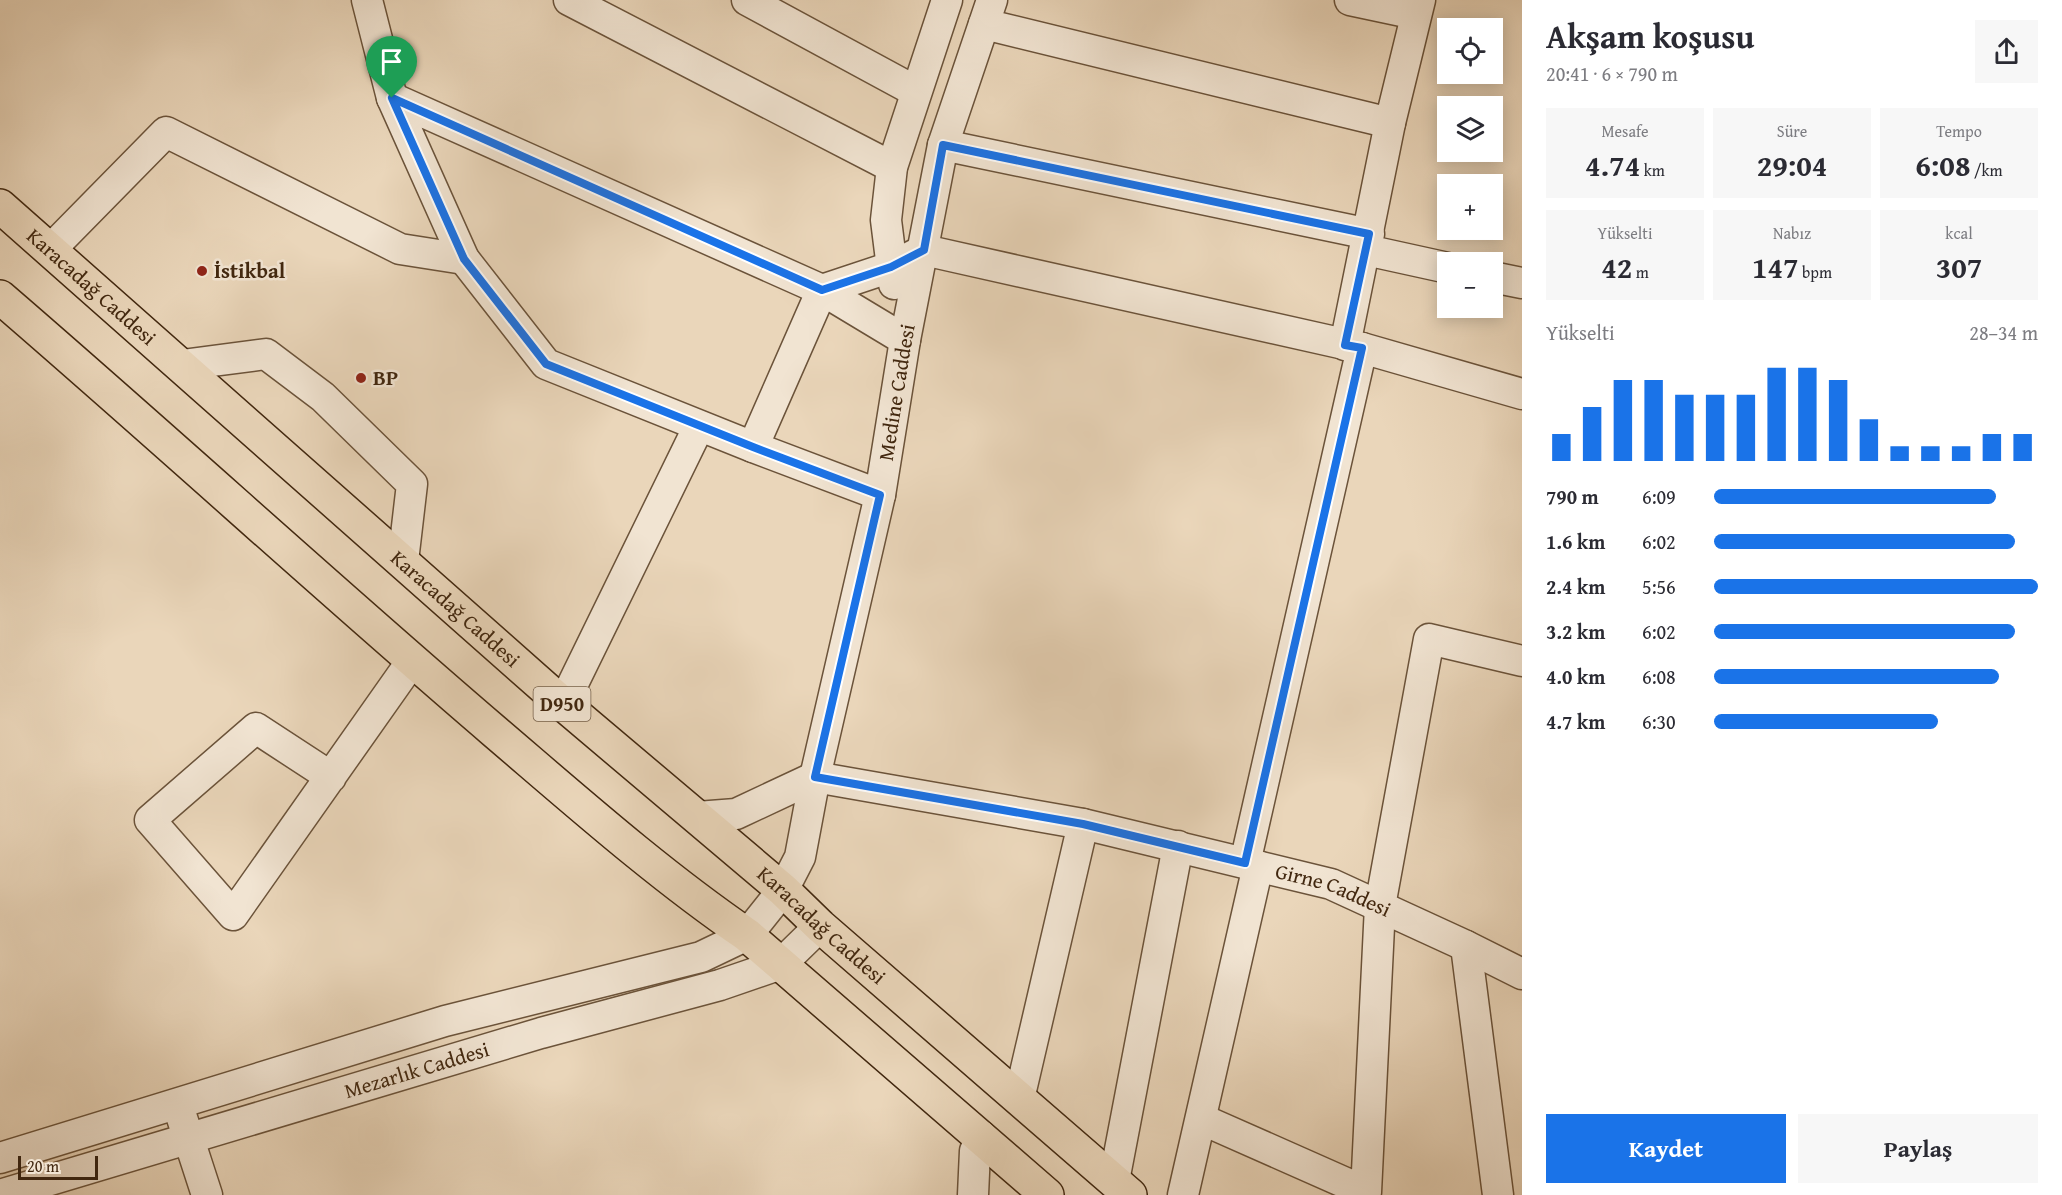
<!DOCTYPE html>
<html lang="tr">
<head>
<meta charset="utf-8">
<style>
  body { margin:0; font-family:"Gentium Book Plus",serif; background:#f7f7f7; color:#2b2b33; height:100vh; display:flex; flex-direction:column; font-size:22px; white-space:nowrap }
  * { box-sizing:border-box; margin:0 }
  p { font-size:20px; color:#7c7c81 }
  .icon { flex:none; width:33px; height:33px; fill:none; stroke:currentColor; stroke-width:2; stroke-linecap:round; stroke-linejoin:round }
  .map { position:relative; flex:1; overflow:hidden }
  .details { display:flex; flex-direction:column; background:#fff; width:540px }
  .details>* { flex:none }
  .buttons { position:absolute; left:1437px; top:18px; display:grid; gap:12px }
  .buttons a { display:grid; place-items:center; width:66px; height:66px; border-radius:0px; background:#fff; box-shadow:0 3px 15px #0003; font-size:30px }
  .scale { position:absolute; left:18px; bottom:15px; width:80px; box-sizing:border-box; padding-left:6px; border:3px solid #41270f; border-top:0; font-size:16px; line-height:21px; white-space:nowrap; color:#41270f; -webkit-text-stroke:4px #f1e4d2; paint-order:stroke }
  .pin { position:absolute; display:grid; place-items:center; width:51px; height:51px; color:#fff; margin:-62px -26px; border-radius:50% 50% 50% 0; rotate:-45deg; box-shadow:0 0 6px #0007 }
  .pin .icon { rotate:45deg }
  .round { display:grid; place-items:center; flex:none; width:63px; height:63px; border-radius:0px; background:#f7f7f7 }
  .summary { display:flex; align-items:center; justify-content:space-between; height:102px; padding:0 24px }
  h1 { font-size:33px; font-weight:600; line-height:45px }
  .stats { display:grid; grid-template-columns:repeat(3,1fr); gap:9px; height:102px; padding:6px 24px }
  .stats div { display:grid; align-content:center; border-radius:0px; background:#f7f7f7; text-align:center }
  .stats b { font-size:30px; font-weight:600 }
  .stats small { font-size:16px; font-weight:400 }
  .stats p { font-size:16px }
  .chart { height:168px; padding:12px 24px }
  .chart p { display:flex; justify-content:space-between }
  .chart svg { width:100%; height:108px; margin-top:6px; stroke:#1a73e8; stroke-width:6 }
  .primary-button { display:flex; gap:12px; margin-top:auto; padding:12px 24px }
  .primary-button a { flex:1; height:69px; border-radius:0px; background:#1a73e8; color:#fff; font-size:24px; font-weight:600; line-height:69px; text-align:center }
  .primary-button a+a { background:#f7f7f7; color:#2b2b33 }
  ul { padding:0 24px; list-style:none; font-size:20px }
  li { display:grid; grid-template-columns:96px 72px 1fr; align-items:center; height:45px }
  li i { height:15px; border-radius:8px; background:#1a73e8 }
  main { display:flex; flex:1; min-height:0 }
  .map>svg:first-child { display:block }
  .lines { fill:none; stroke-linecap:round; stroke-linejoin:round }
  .minor-casing { stroke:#6b533a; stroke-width:33 }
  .highway-casing { stroke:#41270f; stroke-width:36 }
  .minor { stroke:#f1e4d2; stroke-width:30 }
  .highway { stroke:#ead6ba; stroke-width:33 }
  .route-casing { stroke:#fff; stroke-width:12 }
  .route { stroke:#1a73e8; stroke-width:8 }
  .poi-dot { fill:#8f2418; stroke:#f1e4d2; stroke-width:2 }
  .labels { text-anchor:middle; stroke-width:5; stroke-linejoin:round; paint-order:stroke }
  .shield { fill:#f1e4d2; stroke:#76604a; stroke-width:1.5 }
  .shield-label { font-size:20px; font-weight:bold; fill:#41270f }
  .poi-label { font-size:21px; font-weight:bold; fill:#41270f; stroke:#f1e4d2; text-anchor:start }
  .street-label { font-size:21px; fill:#41270f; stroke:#f1e4d2 }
</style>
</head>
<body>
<main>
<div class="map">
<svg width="1522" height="1195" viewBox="0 0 1522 1195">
  <rect width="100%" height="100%" fill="#ead6ba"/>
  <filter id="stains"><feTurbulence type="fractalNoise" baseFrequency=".00333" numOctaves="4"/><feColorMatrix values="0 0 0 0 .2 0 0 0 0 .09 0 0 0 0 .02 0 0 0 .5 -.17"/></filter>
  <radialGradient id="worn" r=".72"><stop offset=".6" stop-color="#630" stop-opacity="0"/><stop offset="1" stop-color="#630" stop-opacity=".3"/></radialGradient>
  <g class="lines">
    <g class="minor-casing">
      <g id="minor">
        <path d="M367,0L392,98"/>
        <path d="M569,0L892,167"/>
        <path d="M747,0L915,91"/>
        <path d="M1350,0L1416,14"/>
        <path d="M984,24L1390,123"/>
        <path d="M943,145L1369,234"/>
        <path d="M50,250L166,132L400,249L464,259"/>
        <path d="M1366,250L1448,268"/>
        <path d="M1492,277L1522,283"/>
        <path d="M894,284L886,220L892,167L947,0"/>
        <path d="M1345,345L1390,123L1420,0"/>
        <path d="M182,365L266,354L323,397L412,484L403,561"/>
        <path d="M753,447L822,290L891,267L924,250L1362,348L1522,394"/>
        <path d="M880,495L753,447L546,364L464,259L392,98L822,290L905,340"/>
        <path d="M563,704L699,426"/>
        <path d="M331,777L256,728L150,820L233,915L412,661"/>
        <path id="s1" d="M815,777L1083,824L1331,884L1466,946L1522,974"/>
        <path d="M697,817L736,814L815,777"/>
        <path d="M1245,863L1362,348"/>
        <path d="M1466,946L1498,1195"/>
        <path d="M1019,1099L1083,824"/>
        <path d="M182,1118L207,1195"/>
        <path d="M1201,1119L1366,1192L1380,906L1429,639L1522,661"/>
        <path id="s2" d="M0,1158L445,1021L701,957L747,935L783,890L800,857L815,777L880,495L905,340L943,145L992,0"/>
        <path d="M1114,1181L1178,846"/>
        <path id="s3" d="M0,1195L541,1033L720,985L781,964L820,926"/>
        <path d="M973,1195L975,1151L981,1136"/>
        <path d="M1183,1195L1258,866"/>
      </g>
    </g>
    <g class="highway-casing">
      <g id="highway">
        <path id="s4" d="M0,206L563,704L783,890L820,926L1130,1195"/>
        <path d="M0,297C166,440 327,588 494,731C576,801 658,874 747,935L1047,1195"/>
      </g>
    </g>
    <use href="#minor" class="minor"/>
    <use href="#highway" class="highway"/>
  </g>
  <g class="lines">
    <g class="route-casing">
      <path id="route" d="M392,98L822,290L891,267L924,250L943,145L1369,234L1345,345L1362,348L1245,863L1083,824L815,777L880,495L753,447L546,364L464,259Z"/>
    </g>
    <use href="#route" class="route"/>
  </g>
  <g class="poi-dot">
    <circle cx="202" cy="271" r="6"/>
    <circle cx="361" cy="378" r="6"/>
  </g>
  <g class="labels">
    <rect class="shield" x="533.5" y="687" width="57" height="34" rx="4.5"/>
    <g class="shield-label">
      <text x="562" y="711">D950</text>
    </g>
    <g class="poi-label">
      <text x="214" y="278">İstikbal</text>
      <text x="373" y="385">BP</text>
    </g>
    <g class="street-label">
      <text dy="7" stroke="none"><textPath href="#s4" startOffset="122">Karacadağ Caddesi</textPath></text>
      <text dy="7" stroke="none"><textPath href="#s2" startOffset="1350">Medine Caddesi</textPath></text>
      <text dy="7" stroke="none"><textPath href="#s4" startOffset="608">Karacadağ Caddesi</textPath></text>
      <text dy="7" stroke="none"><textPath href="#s1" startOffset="531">Girne Caddesi</textPath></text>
      <text dy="7" stroke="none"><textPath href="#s4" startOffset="1092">Karacadağ Caddesi</textPath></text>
      <text dy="7" stroke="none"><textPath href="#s3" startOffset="435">Mezarlık Caddesi</textPath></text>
    </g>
  </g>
  <rect width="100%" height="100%" filter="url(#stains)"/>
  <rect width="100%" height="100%" fill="url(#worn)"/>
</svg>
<div class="buttons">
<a><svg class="icon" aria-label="locate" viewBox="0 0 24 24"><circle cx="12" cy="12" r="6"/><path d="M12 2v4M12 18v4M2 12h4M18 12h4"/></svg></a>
<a><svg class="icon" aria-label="layers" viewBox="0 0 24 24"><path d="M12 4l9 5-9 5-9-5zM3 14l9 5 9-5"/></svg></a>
<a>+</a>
<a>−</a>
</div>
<div class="scale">20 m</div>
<div class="pin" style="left:392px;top:98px;background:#1e9e55"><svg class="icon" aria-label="arrive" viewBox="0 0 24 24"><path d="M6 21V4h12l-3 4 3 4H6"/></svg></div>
</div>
<section class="details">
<div class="summary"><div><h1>Akşam koşusu</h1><p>20:41 · 6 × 790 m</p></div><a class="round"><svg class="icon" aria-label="share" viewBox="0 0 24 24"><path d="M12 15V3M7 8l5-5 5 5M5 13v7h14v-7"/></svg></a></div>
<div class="stats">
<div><p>Mesafe</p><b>4.74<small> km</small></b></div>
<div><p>Süre</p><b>29:04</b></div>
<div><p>Tempo</p><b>6:08<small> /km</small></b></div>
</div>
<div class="stats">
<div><p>Yükselti</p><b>42<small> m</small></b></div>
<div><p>Nabız</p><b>147<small> bpm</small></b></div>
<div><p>kcal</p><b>307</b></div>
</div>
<div class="chart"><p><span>Yükselti</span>28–34 m</p>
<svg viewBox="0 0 160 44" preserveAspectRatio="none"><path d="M5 44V33M15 44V22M25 44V11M35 44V11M45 44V17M55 44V17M65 44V17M75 44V6M85 44V6M95 44V11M105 44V27M115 44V38M125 44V38M135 44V38M145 44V33M155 44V33"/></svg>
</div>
<ul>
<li><b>790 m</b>6:09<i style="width:87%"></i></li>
<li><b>1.6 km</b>6:02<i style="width:93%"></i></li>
<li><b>2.4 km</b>5:56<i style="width:100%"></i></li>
<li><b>3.2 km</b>6:02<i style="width:93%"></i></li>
<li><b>4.0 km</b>6:08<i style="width:88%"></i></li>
<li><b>4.7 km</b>6:30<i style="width:69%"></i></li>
</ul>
<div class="primary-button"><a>Kaydet</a><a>Paylaş</a></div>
</section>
</main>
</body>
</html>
